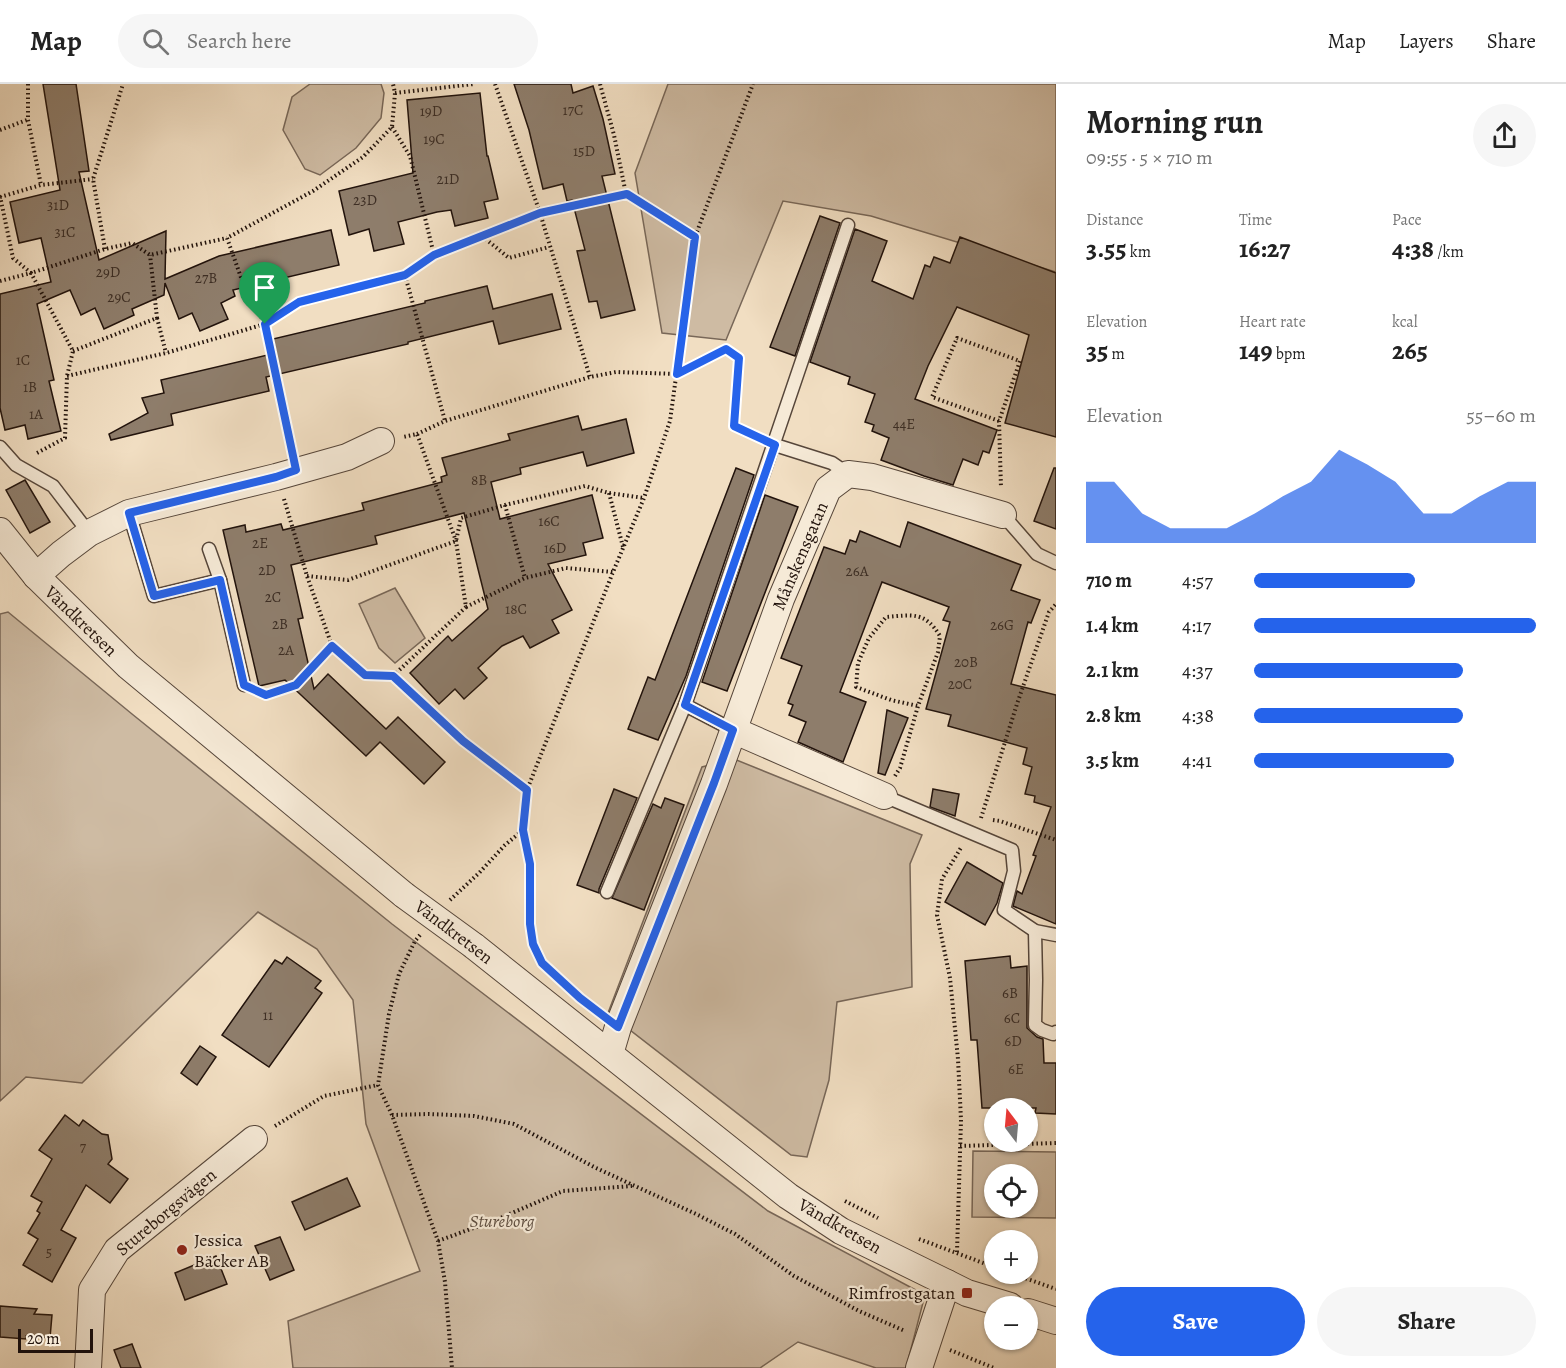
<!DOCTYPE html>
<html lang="en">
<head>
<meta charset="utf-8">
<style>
  body { margin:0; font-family:Alegreya,serif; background:#f6f6f6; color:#222; height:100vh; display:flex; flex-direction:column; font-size:22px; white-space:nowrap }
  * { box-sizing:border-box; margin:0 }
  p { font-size:20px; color:#767676 }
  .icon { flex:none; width:33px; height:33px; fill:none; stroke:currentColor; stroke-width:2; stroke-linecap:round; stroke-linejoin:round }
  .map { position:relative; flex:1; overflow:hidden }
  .drawer { display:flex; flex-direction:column; background:#fff; width:510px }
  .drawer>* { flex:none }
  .needle { width:39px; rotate:344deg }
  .controls { position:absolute; left:984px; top:1014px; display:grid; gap:12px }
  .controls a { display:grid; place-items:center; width:54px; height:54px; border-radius:50%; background:#fff; box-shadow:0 2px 4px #0004; font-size:30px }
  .scale { position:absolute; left:18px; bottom:15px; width:75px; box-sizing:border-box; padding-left:6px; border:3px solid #22130c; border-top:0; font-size:16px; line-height:21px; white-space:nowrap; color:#22130c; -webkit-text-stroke:4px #f6ead7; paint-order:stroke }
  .pin { position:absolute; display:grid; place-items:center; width:51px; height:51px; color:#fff; margin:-62px -26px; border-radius:50% 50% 50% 0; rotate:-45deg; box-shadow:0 0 6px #0007 }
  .pin .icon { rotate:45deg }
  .round { display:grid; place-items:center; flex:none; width:63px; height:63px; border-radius:32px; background:#f6f6f6 }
  .head { display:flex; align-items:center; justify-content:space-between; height:102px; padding:0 30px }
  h1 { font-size:33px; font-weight:700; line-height:45px }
  .stats { display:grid; grid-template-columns:repeat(3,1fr); gap:9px; height:102px; padding:6px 30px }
  .stats div { display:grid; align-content:center }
  .stats b { font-size:26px; font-weight:700 }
  .stats small { font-size:16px; font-weight:400 }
  .stats p { font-size:16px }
  .chart { height:168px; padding:12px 30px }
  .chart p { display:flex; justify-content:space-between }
  .chart svg { width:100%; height:108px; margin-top:6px; fill:#2563eb; opacity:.7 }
  .cta { display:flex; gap:12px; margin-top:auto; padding:12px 30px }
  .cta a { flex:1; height:69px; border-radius:36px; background:#2563eb; color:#fff; font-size:24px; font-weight:700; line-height:69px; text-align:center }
  .cta a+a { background:#f6f6f6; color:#222 }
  ul { padding:0 30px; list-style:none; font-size:20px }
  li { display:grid; grid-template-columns:96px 72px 1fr; align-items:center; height:45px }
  li i { height:15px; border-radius:8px; background:#2563eb }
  header { display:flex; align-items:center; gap:36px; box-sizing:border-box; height:84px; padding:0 30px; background:#fff; border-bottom:2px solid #e0e0e0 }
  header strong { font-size:28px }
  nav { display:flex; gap:33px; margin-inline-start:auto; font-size:21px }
  .search { width:420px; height:54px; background:#f6f6f6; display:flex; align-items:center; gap:15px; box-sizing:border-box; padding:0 21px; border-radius:33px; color:#767676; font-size:22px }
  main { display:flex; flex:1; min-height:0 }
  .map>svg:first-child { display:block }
  .green { fill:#cebba3; stroke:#786758; stroke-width:1.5; fill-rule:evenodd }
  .building { fill:#8e7d6b; stroke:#22130c; stroke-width:1.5 }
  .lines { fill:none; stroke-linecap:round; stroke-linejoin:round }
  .service-casing { stroke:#56463a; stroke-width:15 }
  .minor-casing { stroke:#56463a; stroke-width:28 }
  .path { stroke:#22130c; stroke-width:4; stroke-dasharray:1.5 3; stroke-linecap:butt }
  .service { stroke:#f6ead7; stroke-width:12 }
  .minor { stroke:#f6ead7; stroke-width:26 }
  .minor-bridge-casing { stroke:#56463a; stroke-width:28; stroke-linecap:butt }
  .minor-bridge { stroke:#f6ead7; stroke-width:26 }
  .route-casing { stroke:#fff; stroke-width:12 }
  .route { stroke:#2563eb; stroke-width:8 }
  .poi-dot { fill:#8f2418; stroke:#f6ead7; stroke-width:2 }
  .labels { text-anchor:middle; stroke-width:4.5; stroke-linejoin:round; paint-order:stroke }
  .number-label { font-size:15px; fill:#3d2e24 }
  .street-label { font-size:18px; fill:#22130c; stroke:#f6ead7 }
  .park-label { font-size:18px; font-style:italic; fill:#5e4e41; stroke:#f6ead7 }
  .poi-label { font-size:18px; fill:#22130c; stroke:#f6ead7; text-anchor:start }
</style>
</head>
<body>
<header>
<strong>Map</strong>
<div class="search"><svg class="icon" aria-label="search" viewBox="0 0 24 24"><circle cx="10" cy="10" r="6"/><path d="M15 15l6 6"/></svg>Search here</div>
<nav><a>Map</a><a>Layers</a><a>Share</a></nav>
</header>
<main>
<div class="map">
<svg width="1056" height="1284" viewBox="0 0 1056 1284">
  <rect width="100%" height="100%" fill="#f1dec2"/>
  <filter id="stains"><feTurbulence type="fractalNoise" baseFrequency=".00333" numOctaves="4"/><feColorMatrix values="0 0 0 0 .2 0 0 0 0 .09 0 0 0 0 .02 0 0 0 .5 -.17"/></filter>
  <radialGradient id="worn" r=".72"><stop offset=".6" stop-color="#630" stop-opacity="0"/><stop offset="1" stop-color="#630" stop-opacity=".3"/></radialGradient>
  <g class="green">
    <path d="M310,0H381L384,9L381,34L356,64L320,91L305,85L283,46L292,13Z"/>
    <path d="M668,0H1056V188L871,132L783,117L726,256L662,249L635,89Z"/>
    <path d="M395,504L425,554L395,579L379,564L359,520Z"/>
    <path d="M8,528L132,630L392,840L768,1127L925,1211L906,1284H876L798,1258L760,1284H293L288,1237L420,1187L366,1040L353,916L317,865L258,828L82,999L26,993L0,1017V530Z"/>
    <path d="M734,675L922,751L910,780L912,903L837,918L829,996L807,1073L791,1071L608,929L702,683Z"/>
    <path d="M973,1067L1056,1068V1134L972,1133ZM994,1090H1028V1124H994Z"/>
  </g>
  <g class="building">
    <path d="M43,0H76L89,87L79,88L99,176L166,147L165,195L219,172L331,146L339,181L233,206L235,212L221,219L228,235L200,247L192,229L179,235L165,199L164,211L132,225L134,231L104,245L95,224L81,231L70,206L37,220L54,296L49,297L61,347L28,355L25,341L5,346L0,324V210L51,198L41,154L19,159L10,118L60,106Z"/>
    <path d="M514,0H571L573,9L593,2L603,35L615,90L602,92L635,226L601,234L597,217L589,218L577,167L585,166L572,116L567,117L563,100L543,105L529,46Z"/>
    <path d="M480,9L487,72H488L498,115L484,118L488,134L455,142L451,126L437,128L398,138L404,160L374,167L369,145L349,151L339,107L413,89L407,16Z"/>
    <path d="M820,132L840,139L795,272L770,263Z"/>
    <path d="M855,145L887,157L872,197L913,215L925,181L930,183L934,173L950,179L960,153L1056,189V353L1005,339L1029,251L957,223L928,282L915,315L997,346L989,369L983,367L978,381L963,375L953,401L924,392L881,376L889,354L872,347L874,341L865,338L875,310L848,300L850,293L810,278Z"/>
    <path d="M487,202L493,225L552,210L561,245L499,260L493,237L408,258V260L266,293L269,307L171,330L173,341L111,356L109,350L148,329L142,314L164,309L161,296L276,269L273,255L425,219V217Z"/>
    <path d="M578,332L582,346L626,335L634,369L587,382L583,368L520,384L521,390L491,398L500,435L592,411L603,454L583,459L586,471L548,480L572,526L552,536L559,549L530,564L523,552L502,562L478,584L487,594L464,615L455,605L439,620L410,589L448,552L452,557L488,525L464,429L375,452L377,460L291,481L303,534L298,535L314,605L328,590L386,645L398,633L445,678L424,700L380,658L366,672L285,596L259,602L223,446L245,441L246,448L281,440L283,446L364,426L362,419L442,398L441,393L447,391L442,374L510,356L508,350Z"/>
    <path d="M736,384L754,391L686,592L658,656L628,645L648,593L655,596Z"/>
    <path d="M1054,384H1056V445L1034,437Z"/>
    <path d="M25,396L50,438L30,449L6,406Z"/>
    <path d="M765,411L798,423L727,607L702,598Z"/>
    <path d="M908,438L1021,481L1011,506L1040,516L1031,539L1028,538L1011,600L1056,611V840L1013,822L1017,807L1022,810L1036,772L1033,771L1051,723L1034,718L1035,712L1025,710L1032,683L1023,680L1027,664L948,642L951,631L926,625L950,538L943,536L949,523L882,498L840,608L866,618L843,678L798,658L806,638L789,631L793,621L788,619L802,582L781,574L824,463L845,470L850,456L856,458L860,447L900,463Z"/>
    <path d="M887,626L908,634L885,691L878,689Z"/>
    <path d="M614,705L637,714L599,805V809L577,801Z"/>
    <path d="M933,705L959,710L955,732L930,723Z"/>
    <path d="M665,714L684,721L644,826L612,814L653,720L661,724Z"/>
    <path d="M967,778L1003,799L997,819L985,841L945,818Z"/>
    <path d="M1010,872L1011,884L1027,882V944L1037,953L1043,955L1044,979H1056V1030L1035,1029L1036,1024H982L977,956H971L965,877Z"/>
    <path d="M287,873L321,897L315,904L322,909L269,983L222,951L275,876L282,880Z"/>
    <path d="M200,962L216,973L197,1001L181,989Z"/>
    <path d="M65,1031L79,1042L83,1036L102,1050L108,1051L112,1075L108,1080L128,1095L110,1119L86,1101L61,1146L76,1154L52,1198L23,1181L38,1155L28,1149L40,1129L37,1127L42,1118L31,1112L52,1075L39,1066Z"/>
    <path d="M347,1094L360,1122L305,1146L292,1118Z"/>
    <path d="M280,1153L294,1186L270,1196L255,1162Z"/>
    <path d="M216,1172L227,1200L185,1216L175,1189Z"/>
    <path d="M0,1222L37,1225L34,1230L52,1231L50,1254L26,1252V1255L0,1253Z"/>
    <path d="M132,1260L141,1284H121L114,1266Z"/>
  </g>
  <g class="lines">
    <g class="service-casing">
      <g id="service">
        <path d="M775,361L832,379L848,390"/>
        <path d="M0,363L16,381L53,402L89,449"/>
        <path d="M129,429L154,512L220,496"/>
        <path d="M1003,431L1037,470L1056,479"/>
        <path d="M209,465L220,496L244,601"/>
        <path d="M685,621L733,646"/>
        <path d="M884,712L1012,766L1014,787L1004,826L1035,847L1056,851"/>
        <path d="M607,808L685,621L848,141"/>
        <path d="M1035,847L1036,896L1035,941L1042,946L1053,950L1056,948"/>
      </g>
    </g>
    <g class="minor-casing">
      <g id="minor">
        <path d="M0,447L36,492L128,582L404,811"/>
        <path d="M36,492L61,470L89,449L129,429L276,393L347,373L381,357"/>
        <path d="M733,646L884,712"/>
        <path d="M474,862L788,1112L841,1147L947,1199L967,1209L1010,1222"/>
        <path d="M610,970L618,943L714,700L781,515L828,405L848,390L872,393L1003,431"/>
        <path d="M1028,1228L1056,1237"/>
        <path d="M88,1284L92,1206L117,1166L254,1055"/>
        <path d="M919,1284L947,1199"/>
      </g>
    </g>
    <g class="path">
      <path d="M28,0V36L41,101"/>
      <path d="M495,0L540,129L590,293"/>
      <path d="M600,0L614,51L626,110"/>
      <path d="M395,9L474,0"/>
      <path d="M392,43L410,72L434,171"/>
      <path d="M0,46L27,36"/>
      <path d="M0,112L13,174L31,189L105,165L132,159L150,171L227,154"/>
      <path d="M0,113L41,101L93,95"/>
      <path d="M482,152L509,174L549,163"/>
      <path d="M105,165L93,95L123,0"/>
      <path d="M405,191L445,337"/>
      <path d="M0,197L31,189L73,267L67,292L65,354L35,370"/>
      <path d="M157,234L166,269"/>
      <path d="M73,267L157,234L150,171"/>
      <path d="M67,292L166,269L265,240L299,218L405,191L434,171L540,129L626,110L695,153"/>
      <path d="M999,337L932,313L957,254L1020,277L999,337L1001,404"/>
      <path d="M417,350L445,337L590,293L616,288L677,290L726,265L739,274L734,342L758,353"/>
      <path d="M291,365L265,240L244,202L227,154L313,107L363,73L392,43L395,9L393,0"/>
      <path d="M609,409L623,463"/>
      <path d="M284,415L307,492L332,562"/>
      <path d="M505,421L525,494"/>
      <path d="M307,492L348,496L456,457L461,434L505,421L585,402L609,409L644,414"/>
      <path d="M466,523L525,494L566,484L613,488"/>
      <path d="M393,592L466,523L456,457L417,350L403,353"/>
      <path d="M260,609L266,611L296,601L332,562L365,591L393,592L463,657L527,706"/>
      <path d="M895,692L900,684L918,622L938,568L940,552C925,527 912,531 886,533L869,554L858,579L856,603L891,616L918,622"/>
      <path d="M981,734L1017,620L1049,528L1056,520"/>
      <path d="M993,736L1000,737L1056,756"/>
      <path d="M450,816L479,789L505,761L523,746"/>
      <path d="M420,851L415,857L399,890L389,930L378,1001L392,1031L438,1157L445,1198L452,1284"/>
      <path d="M560,895L542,879L533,860L529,840L530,780L523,746L527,706L613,488L644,414L670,337L695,153L753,0"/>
      <path d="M392,1031L429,1030L474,1032L514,1040L596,1084L696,1130L735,1150L794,1192L859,1227L905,1247"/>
      <path d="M275,1042L324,1012L378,1001"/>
      <path d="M960,1062L1056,1059"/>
      <path d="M845,1117L878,1134"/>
      <path d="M919,1155L994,1183"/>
      <path d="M438,1157L498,1135L563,1107L632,1102"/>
      <path d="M957,1168L961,1036L958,975L950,894L937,831L942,795L962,762"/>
      <path d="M1013,1190L1056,1205"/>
      <path d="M950,1266L994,1284"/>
    </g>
    <use href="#service" class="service"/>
    <use href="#minor" class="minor"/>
    <g class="minor-bridge-casing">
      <path id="minor-bridge" d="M404,811L474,862"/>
    </g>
    <use href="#minor-bridge" class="minor-bridge"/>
  </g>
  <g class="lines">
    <g class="route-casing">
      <path id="route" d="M627,110L695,153L677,290L726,265L739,274L734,342L775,361L685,621L733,646L714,699L618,943L580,914L542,879L533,860L530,840V780L523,746L527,706L463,657L393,592L365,591L332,562L296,601L266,611L244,601L220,496L154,512L129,429L276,393L296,386L265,240L299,218L405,191L434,171L540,129Z"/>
    </g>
    <use href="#route" class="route"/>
  </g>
  <g class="poi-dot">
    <circle cx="182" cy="1166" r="6"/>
    <rect x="961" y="1203" width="12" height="12" rx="3"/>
  </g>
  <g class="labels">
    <g class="number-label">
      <text x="573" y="31">17C</text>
      <text x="431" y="32">19D</text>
      <text x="434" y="60">19C</text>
      <text x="584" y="72">15D</text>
      <text x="448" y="100">21D</text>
      <text x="365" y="121">23D</text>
      <text x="58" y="126">31D</text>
      <text x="65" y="153">31C</text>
      <text x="108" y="193">29D</text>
      <text x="206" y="199">27B</text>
      <text x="119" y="218">29C</text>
      <text x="23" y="281">1C</text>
      <text x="30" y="308">1B</text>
      <text x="36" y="335">1A</text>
      <text x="904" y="345">44E</text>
      <text x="479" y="401">8B</text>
      <text x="549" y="442">16C</text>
      <text x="260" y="464">2E</text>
      <text x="555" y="469">16D</text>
      <text x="267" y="491">2D</text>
      <text x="857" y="492">26A</text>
      <text x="273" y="518">2C</text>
      <text x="516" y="530">18C</text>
      <text x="280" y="545">2B</text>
      <text x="1002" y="546">26G</text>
      <text x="286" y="571">2A</text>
      <text x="966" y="583">20B</text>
      <text x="960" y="605">20C</text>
      <text x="1010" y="914">6B</text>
      <text x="268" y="936">11</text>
      <text x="1012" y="939">6C</text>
      <text x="1013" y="962">6D</text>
      <text x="1016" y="990">6E</text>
      <text x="83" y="1068">7</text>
      <text x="49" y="1173">5</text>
    </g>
    <g class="street-label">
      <text transform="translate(800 472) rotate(-67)" y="6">Månskensgatan</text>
      <text transform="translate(81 537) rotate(44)" y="6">Vändkretsen</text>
      <text transform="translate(454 848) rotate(37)" y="6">Vändkretsen</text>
      <text transform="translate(166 1128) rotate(-40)" y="6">Stureborgsvägen</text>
      <text transform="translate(840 1142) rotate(30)" y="6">Vändkretsen</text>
    </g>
    <g class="park-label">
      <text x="502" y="1143">Stureborg</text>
    </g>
    <g class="poi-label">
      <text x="194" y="1162">Jessica<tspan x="194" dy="21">Bäcker AB</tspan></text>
      <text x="955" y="1215" text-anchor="end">Rimfrostgatan</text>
    </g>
  </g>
  <rect width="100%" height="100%" filter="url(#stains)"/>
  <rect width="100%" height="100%" fill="url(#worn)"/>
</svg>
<div class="controls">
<a><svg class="needle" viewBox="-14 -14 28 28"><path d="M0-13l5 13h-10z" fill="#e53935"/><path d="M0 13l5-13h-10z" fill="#767676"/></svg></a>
<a><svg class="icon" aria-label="locate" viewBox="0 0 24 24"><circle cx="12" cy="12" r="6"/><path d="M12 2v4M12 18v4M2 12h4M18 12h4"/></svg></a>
<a>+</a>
<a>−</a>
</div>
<div class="scale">20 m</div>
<div class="pin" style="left:265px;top:240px;background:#1e9e55"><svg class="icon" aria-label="arrive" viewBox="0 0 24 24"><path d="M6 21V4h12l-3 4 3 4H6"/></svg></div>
</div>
<section class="drawer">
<div class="head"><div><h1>Morning run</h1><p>09:55 · 5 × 710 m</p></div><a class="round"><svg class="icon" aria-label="share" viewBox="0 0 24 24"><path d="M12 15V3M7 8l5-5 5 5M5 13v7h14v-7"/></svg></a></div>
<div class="stats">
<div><p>Distance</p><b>3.55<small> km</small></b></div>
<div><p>Time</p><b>16:27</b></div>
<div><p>Pace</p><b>4:38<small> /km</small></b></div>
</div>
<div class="stats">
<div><p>Elevation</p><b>35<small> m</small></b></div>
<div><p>Heart rate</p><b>149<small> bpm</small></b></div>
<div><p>kcal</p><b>265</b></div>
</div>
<div class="chart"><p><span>Elevation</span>55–60 m</p>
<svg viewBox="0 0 160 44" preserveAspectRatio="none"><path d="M0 44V19L10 19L20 32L30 38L40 38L50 38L60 32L70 25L80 19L90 6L100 12L110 19L120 32L130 32L140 25L150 19L160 19V44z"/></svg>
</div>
<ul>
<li><b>710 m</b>4:57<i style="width:57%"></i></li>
<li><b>1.4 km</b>4:17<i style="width:100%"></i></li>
<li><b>2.1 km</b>4:37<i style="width:74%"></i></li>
<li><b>2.8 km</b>4:38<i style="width:74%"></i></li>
<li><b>3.5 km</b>4:41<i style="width:71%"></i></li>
</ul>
<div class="cta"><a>Save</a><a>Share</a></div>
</section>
</main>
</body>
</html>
